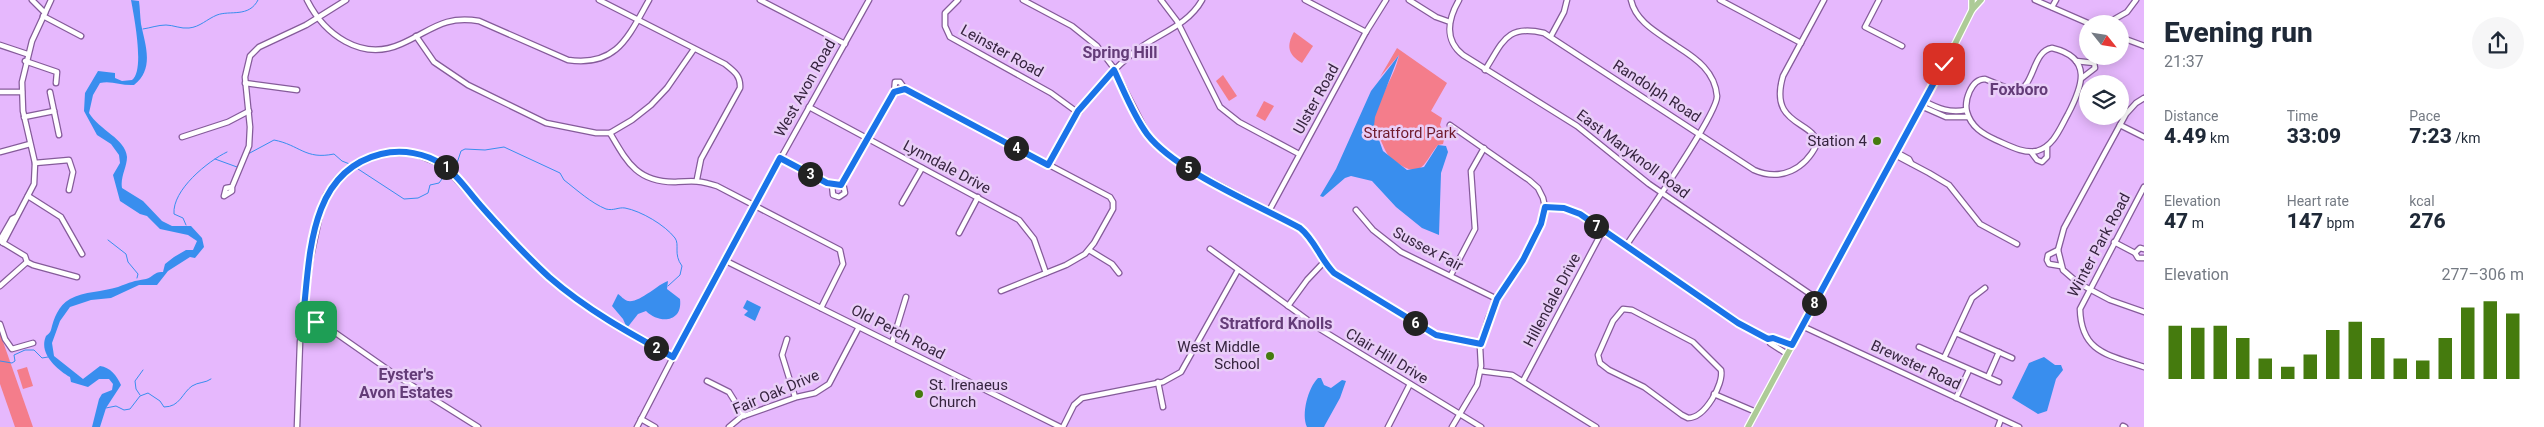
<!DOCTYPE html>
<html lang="en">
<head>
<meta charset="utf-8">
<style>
  body { margin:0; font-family:Roboto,sans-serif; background:#f6f6f7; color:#1f2937; height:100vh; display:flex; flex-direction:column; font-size:19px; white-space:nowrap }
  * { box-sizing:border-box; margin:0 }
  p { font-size:16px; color:#747a83 }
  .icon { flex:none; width:28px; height:28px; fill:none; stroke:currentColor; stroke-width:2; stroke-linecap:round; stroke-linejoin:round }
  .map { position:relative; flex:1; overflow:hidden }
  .side { display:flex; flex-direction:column; background:#fff; width:400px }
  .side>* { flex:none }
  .needle { width:32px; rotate:120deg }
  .tools { position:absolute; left:2079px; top:15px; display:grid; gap:10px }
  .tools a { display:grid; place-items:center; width:50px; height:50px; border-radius:50%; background:#fff; box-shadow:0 2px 12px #0003; font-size:25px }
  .pin { position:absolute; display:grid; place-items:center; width:42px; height:42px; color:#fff; margin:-21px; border-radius:10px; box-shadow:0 2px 8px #0006 }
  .km { position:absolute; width:25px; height:25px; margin:-12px; border-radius:50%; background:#222; color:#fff; font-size:14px; line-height:25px; text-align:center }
  .round { display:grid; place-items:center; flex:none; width:52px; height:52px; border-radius:26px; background:#f6f6f7 }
  .head { display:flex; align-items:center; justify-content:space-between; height:85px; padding:0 20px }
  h1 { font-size:28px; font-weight:800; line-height:38px }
  .stats { display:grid; grid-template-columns:repeat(3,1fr); gap:8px; height:85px; padding:5px 20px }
  .stats div { display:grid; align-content:center }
  .stats b { font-size:21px; font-weight:800 }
  .stats small { font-size:14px; font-weight:400 }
  .stats p { font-size:14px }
  .chart { height:140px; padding:10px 20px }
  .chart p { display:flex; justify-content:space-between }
  .chart svg { width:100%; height:90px; margin-top:5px; stroke:#457b0e; stroke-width:6 }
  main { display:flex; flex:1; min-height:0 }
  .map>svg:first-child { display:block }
  .green { fill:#f47d8b }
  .water { fill:#398eee }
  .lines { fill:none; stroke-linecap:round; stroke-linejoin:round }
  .stream { stroke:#398eee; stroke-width:1 }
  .minor-casing { stroke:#855b9a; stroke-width:7 }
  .major-casing { stroke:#fff; stroke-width:8 }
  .minor { stroke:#fff; stroke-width:4.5 }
  .major { stroke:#adcb97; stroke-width:5.5 }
  .route-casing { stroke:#fff; stroke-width:10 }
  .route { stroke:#1a73e8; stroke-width:6 }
  .poi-dot { fill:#457b0e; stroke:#e9cef8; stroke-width:2 }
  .labels { text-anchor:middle; stroke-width:5; stroke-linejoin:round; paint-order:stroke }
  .street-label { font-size:15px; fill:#36243f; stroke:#e9cef8 }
  .park-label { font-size:15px; fill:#6f1b2c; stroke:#e9cef8 }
  .poi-label { font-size:15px; fill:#36243f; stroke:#e9cef8; text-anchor:end }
  .neighbourhood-label { font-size:16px; font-weight:bold; fill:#643c78; stroke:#e9cef8 }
</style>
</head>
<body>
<main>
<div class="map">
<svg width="2144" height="427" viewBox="0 0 2144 427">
  <rect width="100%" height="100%" fill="#e6b8fd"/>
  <g class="green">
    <path d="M1294,32L1313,46L1302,63C1288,55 1286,46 1294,32Z"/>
    <path d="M1397,48L1447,83L1431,111L1442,118L1440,125L1445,135L1443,144L1438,145C1425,160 1423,180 1399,164C1386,155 1387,154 1381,141C1379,136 1375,133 1374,127C1372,106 1395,78 1399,55L1380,77Z"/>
    <path d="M1223,75L1237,96L1229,101L1216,81Z"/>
    <path d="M1264,101L1274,106L1265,121L1256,116Z"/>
    <path d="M0,333L33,427H15L0,384Z"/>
    <path d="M27,367L33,386L23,389L17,370Z"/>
  </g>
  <g class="water">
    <path d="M131,0L139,1C140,8 140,16 141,24C145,44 155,69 134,85C122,86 111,80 100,83L93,95L89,113C99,130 126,139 127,157C127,167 120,177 122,188L143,201L162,221L172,226H191L202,238L204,247L195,258L190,257L168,271L157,285H139L111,298L91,300L70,307L60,321L52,343L54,356L83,379L100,366C110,367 117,376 121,385L106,408L100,427H92L99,399L102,394L112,390L113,384L109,379H99L88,387L71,382L70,377C58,370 38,354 46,336C48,334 50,333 51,330C54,318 58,306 70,299C84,291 103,292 118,287C131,282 133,281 146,279C153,277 155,271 163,272L165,264L174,257L186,250H193L197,241L188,235L160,229L147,216L140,214L120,201L113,175L120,163L119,155L111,144L97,135L84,111L85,93L98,71L115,73V78L122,81L132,80C145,71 134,16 131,0Z"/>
    <path d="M1399,55L1375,117L1374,126L1383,151L1407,170L1424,167L1438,145L1446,146L1448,152L1441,173L1439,235L1422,228L1396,207L1372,181L1351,176L1345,178L1323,197L1320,196L1336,169L1371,91Z"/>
    <path d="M668,281L667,289L680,299C683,323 659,324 646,311L638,314L627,328L623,319L612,306L618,294C621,296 624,300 628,301C640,303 658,284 668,281Z"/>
    <path d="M747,300L761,307L755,321L744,315L748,311L743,308Z"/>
    <path d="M2044,357L2055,365H2061L2063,370L2056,379L2047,411L2038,414L2012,398L2029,363Z"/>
    <path d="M1318,378H1321L1324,385L1331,388L1342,380L1346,381L1340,398L1325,425L1324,427H1307C1301,414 1308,388 1318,378Z"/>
  </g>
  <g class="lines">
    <g class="stream">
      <path d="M143,29C150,28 158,25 166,25C173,25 181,29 189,28C200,27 207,19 217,15C230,10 249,18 258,0"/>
      <path d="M248,154L274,140C300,145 305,160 334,154L342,161L352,165"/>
      <path d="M215,159L237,167L240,162"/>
      <path d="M355,167L404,199L418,198L428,193L430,185L439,183L447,172"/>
      <path d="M450,169L457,163L461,151L465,149L485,150L504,147L560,173L564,180C577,190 591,203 606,209C614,211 618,207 625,208C641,211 665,225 675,238C680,245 673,254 682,266L680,275L668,286"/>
      <path d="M186,225L183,218L174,214C172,190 208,161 227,152"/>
      <path d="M108,240L126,254L128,262L138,274L137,278"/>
      <path d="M0,361L12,363L15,361L14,355L25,350H34L42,358L48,357"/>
      <path d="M140,395L136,389L135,381L143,370"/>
      <path d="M106,408L116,406L124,410L130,409L140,396L148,393L160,401L164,407C180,407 182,393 192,386C198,382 206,383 211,379"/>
    </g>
    <g class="minor-casing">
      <g id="minor">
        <path d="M32,0L45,13"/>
        <path d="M307,0C324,34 361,62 401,44C431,31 443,15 479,21L568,60C617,67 628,37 649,0"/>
        <path d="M599,0L725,64C734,71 741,76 740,88L701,159L697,179"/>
        <path d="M760,0L845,44"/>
        <path d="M958,0L945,13V26L950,37L1051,93L1077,112"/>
        <path d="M1023,0L1072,26L1097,46L1113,67L1147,133L1163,152L1187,168L1300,228L1310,237L1324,262L1342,279L1436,335L1481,344"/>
        <path d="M1161,0L1177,21L1220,107L1239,122L1299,154"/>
        <path d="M1305,0L1366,32"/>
        <path d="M1409,0L1436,17L1450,22"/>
        <path d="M1459,0C1448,19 1444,40 1463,55L1577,126L1649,184L1816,298"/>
        <path d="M1720,0L1801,43"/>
        <path d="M1879,0L1865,27L1902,46"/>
        <path d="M2035,0L2090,24"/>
        <path d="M2052,7L2056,0"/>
        <path d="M43,16L81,36"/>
        <path d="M2106,24L2127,12L2136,0"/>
        <path d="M416,36L434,62L468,85L546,123L596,133H610L632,120L651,105L667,88L694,49"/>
        <path d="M1551,36L1564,12L1567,0"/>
        <path d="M2120,37L2144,46"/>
        <path d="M0,45L27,54"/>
        <path d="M2052,48C2094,58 2082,87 2068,114C2060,128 2054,146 2037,151C2023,154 2008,145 1996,140C1983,134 1971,127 1967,112C1964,101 1971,79 1985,79L2012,90L2019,91C2035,82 2033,51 2052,48Z"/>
        <path d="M25,61L57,72L56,83"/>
        <path d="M2076,61L2094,63L2095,68L2082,78"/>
        <path d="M1485,70C1503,42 1506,24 1544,33L1754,170C1781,182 1805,169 1817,144C1815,120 1768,127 1783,76L1824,0"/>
        <path d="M245,83L297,90"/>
        <path d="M0,92H22"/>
        <path d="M50,92L59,135"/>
        <path d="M894,93L895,82H900L905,89"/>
        <path d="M2144,98L2136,103L2126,114L2064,228L2058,250L2063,270L2078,283L2110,300L2144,312"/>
        <path d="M1924,101C1939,109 1950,113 1966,110"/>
        <path d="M1921,106L1946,117H1968"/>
        <path d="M809,107L1019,220L1034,239L1046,273"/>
        <path d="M24,117L54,111"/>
        <path d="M1450,125L1529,180L1538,188L1543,198L1545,207L1541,224L1518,269L1497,299L1488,319L1480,347L1481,366L1477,385L1452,427"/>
        <path d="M2120,125L2144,137"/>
        <path d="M610,133C627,162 637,182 674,182C692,181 699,180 717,186L840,250L843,264L821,308"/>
        <path d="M182,137L228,122L249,111"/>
        <path d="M0,152L30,144"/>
        <path d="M1896,152L1909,159L1911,163"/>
        <path d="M2031,152L2037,160L2042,162L2047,157V147"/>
        <path d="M1895,155L1929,173L1949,185L1980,224L2017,244"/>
        <path d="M780,158L827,183L841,185L894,93L905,89L1110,197L1113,202V209L1094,243L1085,254L1066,265L1001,291"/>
        <path d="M35,163L69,160L73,172L69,190"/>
        <path d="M1048,165C1069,121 1096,84 1133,53C1156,34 1187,27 1202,0"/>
        <path d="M832,185L833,195L839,197L845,193L843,183"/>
        <path d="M232,187L226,188L224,196L232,191V187L249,146L250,127L245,77L250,56L259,47L306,25L346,0"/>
        <path d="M2144,187L2080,309C2081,353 2109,355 2144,367"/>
        <path d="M28,196L61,217L82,254"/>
        <path d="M902,203L922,168"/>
        <path d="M1545,207L1564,208L1579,214L1738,323L1768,339"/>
        <path d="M1356,210L1373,230L1401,252L1497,299"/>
        <path d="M1269,211L1366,32L1386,0"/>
        <path d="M959,233L978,197"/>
        <path d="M0,240L12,219L16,217"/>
        <path d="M0,241L25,256L27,262L33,265L77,277"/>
        <path d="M2114,242L2135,253L2138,258H2144"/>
        <path d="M3,243L34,184L35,163L23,111L22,82L32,41L51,0"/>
        <path d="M1626,246C1641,223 1718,114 1717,96C1715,72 1697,59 1678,47C1660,34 1636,23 1631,0"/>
        <path d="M1210,249L1320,329L1481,427"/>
        <path d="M1089,250L1112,264L1119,273"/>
        <path d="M2058,250L2048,255L2047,260L2049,264L2061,266"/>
        <path d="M2135,253L2140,248L2144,249"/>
        <path d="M724,260L1060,427"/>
        <path d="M1451,275L1475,229L1471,171L1484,148"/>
        <path d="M0,286L27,262"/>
        <path d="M1288,306L1307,280L1324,262"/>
        <path d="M1623,309L1632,310L1693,342L1721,370C1724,384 1705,418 1688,418L1682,415L1644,387L1609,370L1600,363L1598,355L1613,321Z"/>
        <path d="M303,318L327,327L400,378L478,427"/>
        <path d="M0,324L5,339L12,349L33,343"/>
        <path d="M1802,326L2019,427"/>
        <path d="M1956,333L2012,358"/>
        <path d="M787,339L782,355L795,397"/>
        <path d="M892,343L906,297"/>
        <path d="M1919,347L1999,382"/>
        <path d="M1787,354L1770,343L1768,339L1773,338L1792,345"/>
        <path d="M1944,358L1972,298L1985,288"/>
        <path d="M1480,371L1512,375L1596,427"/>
        <path d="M1988,377L1999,352"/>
        <path d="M707,381L729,392L744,416"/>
        <path d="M1523,381L1603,230"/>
        <path d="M1158,382L1163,407"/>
        <path d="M1714,394L1756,412"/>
        <path d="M1956,398L1969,370"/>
        <path d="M641,419L655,427"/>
        <path d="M2123,426L2125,427"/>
        <path d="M297,427L300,342L310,261L322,205L326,195L337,179L362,161L385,153H413L443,165L521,250L556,283L605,319L673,357"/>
        <path d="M637,427L714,278L869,0"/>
        <path d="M729,427L741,417L797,397L815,393L829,384L859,327"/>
        <path d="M1063,427L1074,405L1082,398L1163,382L1181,372L1238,270"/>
        <path d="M1388,427L1410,384"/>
        <path d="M1998,427L2001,419"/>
      </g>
    </g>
    <g class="major-casing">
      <g id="major">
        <path d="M1972,10L1981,0"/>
        <path d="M1748,427L1954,46L1972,10V0"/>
      </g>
    </g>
    <use href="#minor" class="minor"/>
    <use href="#major" class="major"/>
  </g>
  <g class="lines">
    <g class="route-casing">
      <path id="route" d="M316,322L303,318C310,257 308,172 381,154C402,149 426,153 443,165C458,175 469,193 481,206C503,231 525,255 549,277C587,310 629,333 673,357L780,158L827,183L841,185L894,92L905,89L1048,165L1078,111L1114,70C1124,91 1133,115 1147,134C1175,171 1258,205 1300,228C1315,240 1320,259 1334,273L1436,335L1481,344L1497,299L1523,260L1541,224L1545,207L1564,208L1580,214L1738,323L1768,339L1773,338L1792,345L1944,64"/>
    </g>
    <use href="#route" class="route"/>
  </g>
  <g class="poi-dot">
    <circle cx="1877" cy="141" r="5"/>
    <circle cx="1270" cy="356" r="5"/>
    <circle cx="919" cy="394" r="5"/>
  </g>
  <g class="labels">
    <g class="street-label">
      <text transform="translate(1002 51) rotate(29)" y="5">Leinster Road</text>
      <text transform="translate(805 88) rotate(-61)" y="5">West Avon Road</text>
      <text transform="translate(1657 91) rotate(33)" y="5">Randolph Road</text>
      <text transform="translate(1316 99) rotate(-61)" y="5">Ulster Road</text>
      <text transform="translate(1633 154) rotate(37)" y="5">East Maryknoll Road</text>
      <text transform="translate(947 167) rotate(28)" y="5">Lynndale Drive</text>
      <text transform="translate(2099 245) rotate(-62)" y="5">Winter Park Road</text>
      <text transform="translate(1428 249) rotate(28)" y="5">Sussex Fair</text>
      <text transform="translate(1552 300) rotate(-62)" y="5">Hillendale Drive</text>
      <text transform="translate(898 332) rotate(27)" y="5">Old Perch Road</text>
      <text transform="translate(1387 356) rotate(31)" y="5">Clair Hill Drive</text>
      <text transform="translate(1916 365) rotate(25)" y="5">Brewster Road</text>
      <text transform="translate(776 392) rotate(-23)" y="5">Fair Oak Drive</text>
    </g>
    <g class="park-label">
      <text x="1410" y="138">Stratford Park</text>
    </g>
    <g class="poi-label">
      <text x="1867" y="146">Station 4</text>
      <text x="1260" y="352">West Middle<tspan x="1260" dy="17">School</tspan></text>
      <text x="929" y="390" text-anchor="start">St. Irenaeus<tspan x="929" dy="17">Church</tspan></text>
    </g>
    <g class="neighbourhood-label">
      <text x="1120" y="58">Spring Hill</text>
      <text x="2019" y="95">Foxboro</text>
      <text x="1276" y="329">Stratford Knolls</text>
      <text x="406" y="380">Eyster's<tspan x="406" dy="18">Avon Estates</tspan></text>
    </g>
  </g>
</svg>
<div class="tools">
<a><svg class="needle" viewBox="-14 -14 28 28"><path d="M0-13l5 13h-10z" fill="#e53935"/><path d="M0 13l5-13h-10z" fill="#747a83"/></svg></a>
<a><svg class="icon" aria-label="layers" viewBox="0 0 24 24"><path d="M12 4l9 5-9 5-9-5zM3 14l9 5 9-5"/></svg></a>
</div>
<div class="pin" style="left:316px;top:322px;background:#1e9e55"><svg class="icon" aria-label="arrive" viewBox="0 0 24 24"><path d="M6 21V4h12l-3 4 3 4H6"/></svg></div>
<div class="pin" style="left:1944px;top:64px;background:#d93025"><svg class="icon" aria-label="check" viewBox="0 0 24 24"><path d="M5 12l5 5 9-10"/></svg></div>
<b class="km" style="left:446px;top:167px">1</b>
<b class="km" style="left:656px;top:348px">2</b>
<b class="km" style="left:810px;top:174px">3</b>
<b class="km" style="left:1016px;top:148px">4</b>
<b class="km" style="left:1188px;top:168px">5</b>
<b class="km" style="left:1415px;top:323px">6</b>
<b class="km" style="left:1596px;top:226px">7</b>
<b class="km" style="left:1814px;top:303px">8</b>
</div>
<section class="side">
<div class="head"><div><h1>Evening run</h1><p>21:37</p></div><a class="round"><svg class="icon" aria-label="share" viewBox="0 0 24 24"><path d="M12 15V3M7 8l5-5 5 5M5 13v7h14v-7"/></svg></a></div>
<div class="stats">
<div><p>Distance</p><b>4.49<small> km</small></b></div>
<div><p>Time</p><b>33:09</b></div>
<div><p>Pace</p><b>7:23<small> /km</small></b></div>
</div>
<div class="stats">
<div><p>Elevation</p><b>47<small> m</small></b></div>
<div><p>Heart rate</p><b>147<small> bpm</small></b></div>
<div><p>kcal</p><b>276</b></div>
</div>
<div class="chart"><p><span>Elevation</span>277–306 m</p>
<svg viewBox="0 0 160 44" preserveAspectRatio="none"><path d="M5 44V18M15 44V19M25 44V18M35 44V24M45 44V34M55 44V38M65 44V32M75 44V20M85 44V16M95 44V24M105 44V34M115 44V35M125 44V24M135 44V9M145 44V6M155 44V12"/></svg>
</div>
</section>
</main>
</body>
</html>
